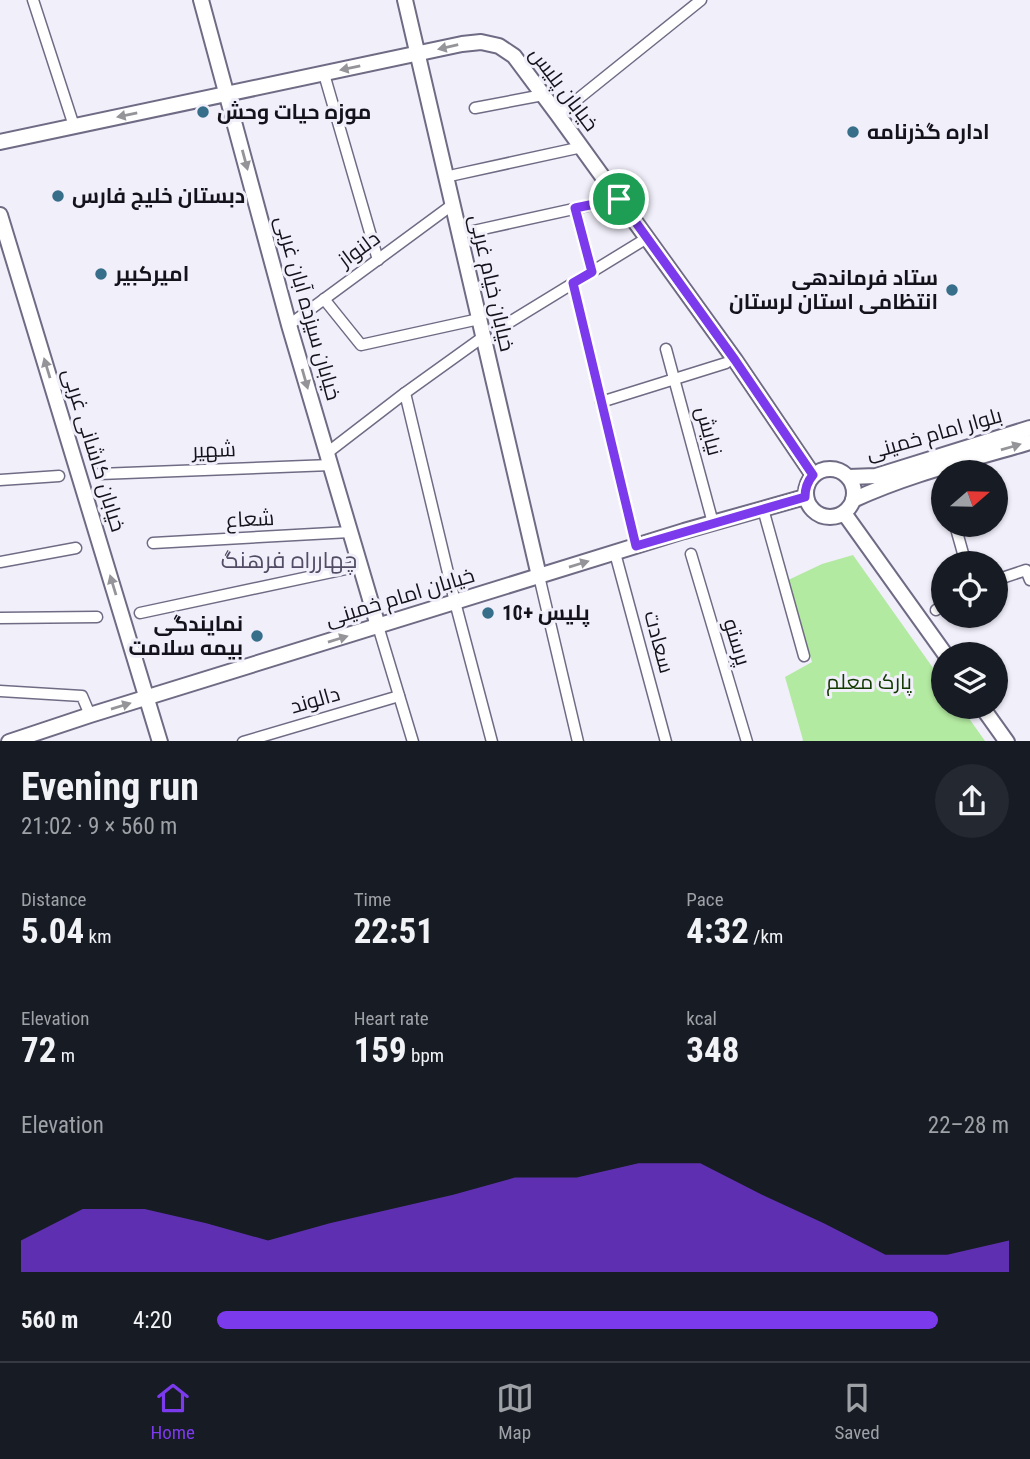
<!DOCTYPE html>
<html lang="en">
<head>
<meta charset="utf-8">
<style>
  body { margin:0; font-family:"Roboto Condensed",Cairo,sans-serif; background:#242831; color:#f1f3f6; height:100vh; display:flex; flex-direction:column; font-size:26px; white-space:nowrap }
  * { box-sizing:border-box; margin:0 }
  p { font-size:23px; color:#9ea1a6 }
  .icon { flex:none; width:38px; height:38px; fill:none; stroke:currentColor; stroke-width:2; stroke-linecap:round; stroke-linejoin:round }
  .map { position:relative; height:741px; overflow:hidden }
  .details { display:flex; flex-direction:column; background:#171b24; flex:1 }
  .details>* { flex:none }
  .needle { width:46px; rotate:70deg }
  .controls { position:absolute; left:931px; top:460px; display:grid; gap:14px }
  .controls a { display:grid; place-items:center; width:77px; height:77px; border-radius:50%; background:#171b24; box-shadow:0 2px 5px #0004; font-size:35px }
  .pin { position:absolute; display:grid; place-items:center; width:60px; height:60px; color:#fff; margin:-30px; border:4px solid #fff; border-radius:50%; box-shadow:0 2px 7px #0007 }
  .round { display:grid; place-items:center; flex:none; width:74px; height:74px; border-radius:37px; background:#242831 }
  .summary { display:flex; align-items:center; justify-content:space-between; height:119px; padding:0 21px }
  h1 { font-size:38px; font-weight:700; line-height:52px }
  .figures { display:grid; grid-template-columns:repeat(3,1fr); gap:10px; height:119px; padding:7px 21px }
  .figures div { display:grid; align-content:center }
  .figures b { font-size:35px; font-weight:700 }
  .figures small { font-size:19px; font-weight:400 }
  .figures p { font-size:19px }
  .chart { height:196px; padding:14px 21px }
  .chart p { display:flex; justify-content:space-between }
  .chart svg { width:100%; height:126px; margin-top:7px; fill:#7c3aed; opacity:.7 }
  ul { padding:0 21px; list-style:none; font-size:23px }
  li { display:grid; grid-template-columns:112px 84px 1fr; align-items:center; height:52px }
  li i { height:18px; border-radius:9px; background:#7c3aed }
  .tabs { display:flex; justify-content:space-around; align-items:center; height:98px; border-top:2px solid #363941; background:#171b24; font-size:19px; color:#9ea1a6 }
  .tabs a { display:grid; justify-items:center; gap:4px }
  .tabs .active { color:#7c3aed }
  .map>svg:first-child { display:block }
  .green { fill:#b3eaa1 }
  .lines { fill:none; stroke-linecap:round; stroke-linejoin:round }
  .street-casing { stroke:#706b84; stroke-width:13 }
  .secondary-casing { stroke:#706b84; stroke-width:18 }
  .street { stroke:#fff; stroke-width:10 }
  .secondary { stroke:#fff; stroke-width:14 }
  .oneway { fill:#959498 }
  .route-casing { stroke:#fff; stroke-width:14 }
  .route { stroke:#7c3aed; stroke-width:9 }
  .poi-dot { fill:#376e89; stroke:#f1effa; stroke-width:2.5 }
  .labels { text-anchor:middle; stroke-width:6; stroke-linejoin:round; paint-order:stroke }
  .street-label { font-size:21px; fill:#14121b; stroke:#f1effa }
  .poi-label { font-size:21px; font-weight:bold; fill:#14121b; stroke:#f1effa; text-anchor:start }
  .park-label { font-size:21px; fill:#113900; stroke:#f1effa }
  .neighbourhood-label { font-size:23px; fill:#524d64; stroke:#f1effa }
</style>
</head>
<body>
<div class="map">
<svg width="1030" height="742" viewBox="0 0 1030 742">
  <rect width="100%" height="100%" fill="#f1effa"/>
  <path class="green" d="M853,555L943,682V707H961L985,741H802L803,740L785,677L812,662L786,581L822,564Z"/>
  <g class="lines">
    <g class="street-casing">
      <g id="street">
        <path d="M33,0L74,126"/>
        <path d="M324,74L378,260"/>
        <path d="M475,108L543,95"/>
        <path d="M558,115L701,0"/>
        <path d="M454,175L582,147"/>
        <path d="M575,208L592,272"/>
        <path d="M469,232L619,199"/>
        <path d="M573,283L636,546"/>
        <path d="M324,299L361,345L479,319"/>
        <path d="M510,322L647,238"/>
        <path d="M289,325L452,205"/>
        <path d="M666,349L713,523"/>
        <path d="M405,393L455,602L492,742"/>
        <path d="M601,402L726,363"/>
        <path d="M327,453L405,393L483,337"/>
        <path d="M99,474L331,465"/>
        <path d="M0,480L59,476"/>
        <path d="M763,509L804,656"/>
        <path d="M955,525L966,564"/>
        <path d="M153,543L350,532"/>
        <path d="M615,553L666,742"/>
        <path d="M691,554L747,742"/>
        <path d="M0,562L76,548"/>
        <path d="M539,576L578,742"/>
        <path d="M996,580L1026,570L1030,580"/>
        <path d="M936,610L943,605"/>
        <path d="M140,613L360,566"/>
        <path d="M0,618L97,617"/>
        <path d="M378,626L413,742"/>
        <path d="M0,691L82,696L90,715"/>
        <path d="M243,742L399,696"/>
      </g>
    </g>
    <g class="secondary-casing">
      <g id="secondary">
        <path d="M201,0L289,325L378,626"/>
        <path d="M405,0L539,576"/>
        <path d="M0,142L462,44L481,42L499,46L514,56L558,115L735,360L813,475"/>
        <path d="M0,215L160,742"/>
        <circle cx="830" cy="493" r="24"/>
        <path d="M849,477L876,476L1030,428"/>
        <path d="M853,500C911,473 970,460 1030,442"/>
        <path d="M844,513L945,654"/>
        <path d="M982,707L1007,742"/>
        <path d="M9,742L90,715L684,531L805,497"/>
      </g>
    </g>
    <use href="#street" class="street"/>
    <use href="#secondary" class="secondary"/>
  </g>
  <defs><path id="oneway-solid" d="M-6-.8H1V-3.2L6.5 0L1 3.2V.8H-6Z" transform="scale(1.75)"/></defs>
  <g class="oneway">
    <use href="#oneway-solid" transform="translate(448 47) rotate(167)"/>
    <use href="#oneway-solid" transform="translate(350 68) rotate(168)"/>
    <use href="#oneway-solid" transform="translate(127 115) rotate(168)"/>
    <use href="#oneway-solid" transform="translate(245 160) rotate(75)"/>
    <use href="#oneway-solid" transform="translate(47 368) rotate(-107)"/>
    <use href="#oneway-solid" transform="translate(305 379) rotate(74)"/>
    <use href="#oneway-solid" transform="translate(1011 447) rotate(-16)"/>
    <use href="#oneway-solid" transform="translate(579 564) rotate(-17)"/>
    <use href="#oneway-solid" transform="translate(113 585) rotate(-107)"/>
    <use href="#oneway-solid" transform="translate(338 639) rotate(-17)"/>
    <use href="#oneway-solid" transform="translate(121 706) rotate(-17)"/>
  </g>
  <g class="lines">
    <g class="route-casing">
      <path id="route" d="M619,199L735,360L813,475C807,482 805,488 805,497L636,546L573,283L592,272L575,208Z"/>
    </g>
    <use href="#route" class="route"/>
  </g>
  <g class="poi-dot">
    <circle cx="203" cy="112" r="7"/>
    <circle cx="853" cy="132" r="7"/>
    <circle cx="58" cy="196" r="7"/>
    <circle cx="101" cy="274" r="7"/>
    <circle cx="952" cy="290" r="7"/>
    <circle cx="488" cy="613" r="7"/>
    <circle cx="257" cy="636" r="7"/>
  </g>
  <g class="labels">
    <g class="street-label">
      <text transform="translate(564 89) rotate(53)" y="7">خیابان پلیس</text>
      <text transform="translate(359 249) rotate(-36)" y="7">دلنواز</text>
      <text transform="translate(492 283) rotate(77)" y="7">خیابان خیام غربی</text>
      <text transform="translate(308 308) rotate(74)" y="7">خیابان سیزده آبان غربی</text>
      <text transform="translate(709 431) rotate(75)" y="7">نیایش</text>
      <text transform="translate(934 434) rotate(-16)" y="7">بلوار امام خمینی</text>
      <text transform="translate(94 450) rotate(73)" y="7">خیابان کاشانی غربی</text>
      <text transform="translate(214 450) rotate(-2)" y="7">شهیر</text>
      <text transform="translate(250 519) rotate(-3)" y="7">شعاع</text>
      <text transform="translate(400 597) rotate(-17)" y="7">خیابان امام خمینی</text>
      <text transform="translate(659 642) rotate(75)" y="7">سعادت</text>
      <text transform="translate(737 642) rotate(73)" y="7">پرستو</text>
      <text transform="translate(315 700) rotate(-16)" y="7">دالوند</text>
    </g>
    <g class="poi-label">
      <text x="217" y="119">موزه حیات وحش</text>
      <text x="867" y="139">اداره گذرنامه</text>
      <text x="72" y="203">دبستان خلیج فارس</text>
      <text x="115" y="281">امیرکبیر</text>
      <text x="938" y="285" text-anchor="end">ستاد فرماندهی<tspan x="938" dy="24">انتظامی استان لرستان</tspan></text>
      <text x="502" y="620">پلیس +10</text>
      <text x="243" y="631" text-anchor="end">نمایندگی<tspan x="243" dy="24">بیمه سلامت</tspan></text>
    </g>
    <g class="park-label">
      <text x="869" y="689">پارک معلم</text>
    </g>
    <g class="neighbourhood-label">
      <text x="289" y="568">چهارراه فرهنگ</text>
    </g>
  </g>
</svg>
<div class="controls">
<a><svg class="needle" viewBox="-14 -14 28 28"><path d="M0-13l5 13h-10z" fill="#e53935"/><path d="M0 13l5-13h-10z" fill="#9ea1a6"/></svg></a>
<a><svg class="icon" aria-label="locate" viewBox="0 0 24 24"><circle cx="12" cy="12" r="6"/><path d="M12 2v4M12 18v4M2 12h4M18 12h4"/></svg></a>
<a><svg class="icon" aria-label="layers" viewBox="0 0 24 24"><path d="M12 4l9 5-9 5-9-5zM3 14l9 5 9-5"/></svg></a>
</div>
<div class="pin" style="left:619px;top:199px;background:#1e9e55"><svg class="icon" aria-label="arrive" viewBox="0 0 24 24"><path d="M6 21V4h12l-3 4 3 4H6"/></svg></div>
</div>
<section class="details">
<div class="summary"><div><h1>Evening run</h1><p>21:02 · 9 × 560 m</p></div><a class="round"><svg class="icon" aria-label="share" viewBox="0 0 24 24"><path d="M12 15V3M7 8l5-5 5 5M5 13v7h14v-7"/></svg></a></div>
<div class="figures">
<div><p>Distance</p><b>5.04<small> km</small></b></div>
<div><p>Time</p><b>22:51</b></div>
<div><p>Pace</p><b>4:32<small> /km</small></b></div>
</div>
<div class="figures">
<div><p>Elevation</p><b>72<small> m</small></b></div>
<div><p>Heart rate</p><b>159<small> bpm</small></b></div>
<div><p>kcal</p><b>348</b></div>
</div>
<div class="chart"><p><span>Elevation</span>22–28 m</p>
<svg viewBox="0 0 160 44" preserveAspectRatio="none"><path d="M0 44V33L10 22L20 22L30 27L40 33L50 27L60 22L70 17L80 11L90 11L100 6L110 6L120 17L130 27L140 38L150 38L160 33V44z"/></svg>
</div>
<ul>
<li><b>560 m</b>4:20<i style="width:91%"></i></li>
</ul>
</section>
<nav class="tabs">
<a class="active"><svg class="icon" aria-label="home" viewBox="0 0 24 24"><path d="M3 11l9-7 9 7M6 9v11h12V9"/></svg>Home</a>
<a><svg class="icon" aria-label="map" viewBox="0 0 24 24"><path d="M3 6l6-2 6 2 6-2v14l-6 2-6-2-6 2zM9 4v14M15 6v14"/></svg>Map</a>
<a><svg class="icon" aria-label="saved" viewBox="0 0 24 24"><path d="M7 4h10v16l-5-4-5 4z"/></svg>Saved</a>
</nav>
</body>
</html>
